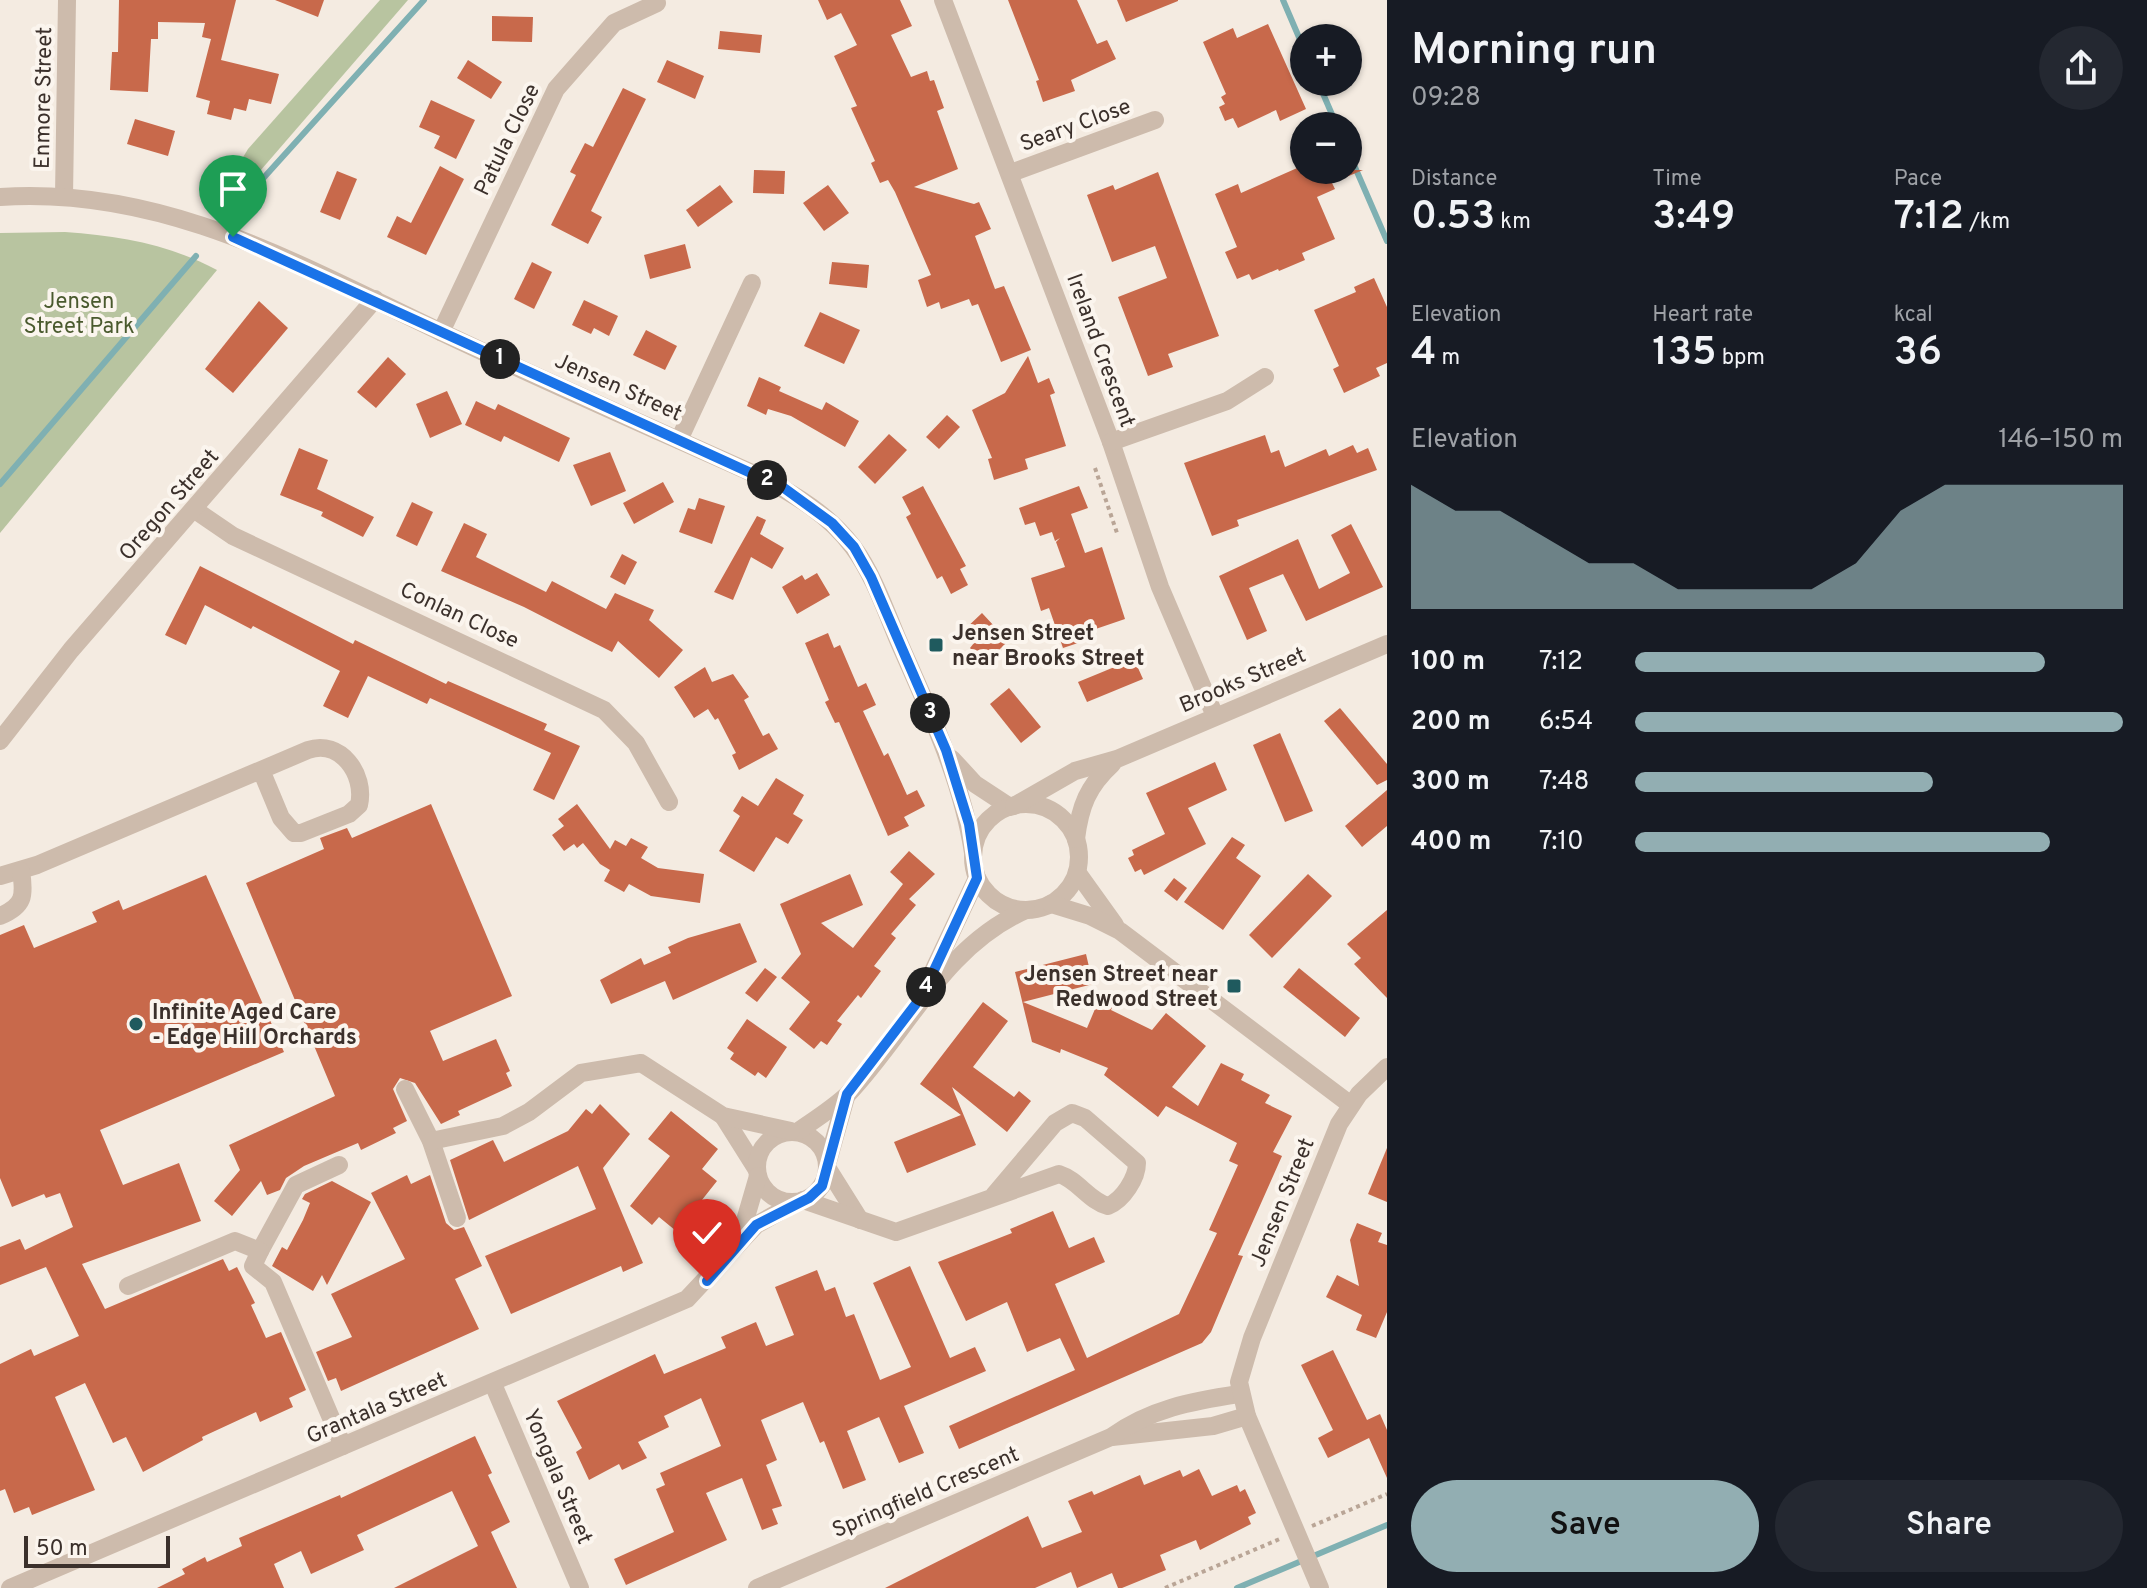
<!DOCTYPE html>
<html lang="en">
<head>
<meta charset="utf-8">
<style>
  body { margin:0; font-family:Overpass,sans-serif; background:#242831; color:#f1f3f6; height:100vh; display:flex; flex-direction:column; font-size:30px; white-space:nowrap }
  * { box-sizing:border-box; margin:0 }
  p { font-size:26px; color:#9ea1a6 }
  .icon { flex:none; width:44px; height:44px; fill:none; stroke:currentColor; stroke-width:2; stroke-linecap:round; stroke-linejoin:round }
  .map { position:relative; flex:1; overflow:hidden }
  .drawer { display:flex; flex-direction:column; background:#171b24; width:760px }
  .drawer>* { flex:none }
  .tools { position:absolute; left:1290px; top:24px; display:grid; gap:16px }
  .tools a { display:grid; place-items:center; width:72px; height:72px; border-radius:50%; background:#171b24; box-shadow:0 2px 6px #0004; font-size:40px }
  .scale { position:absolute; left:24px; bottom:20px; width:146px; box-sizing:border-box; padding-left:8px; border:4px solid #3b302b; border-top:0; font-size:22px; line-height:28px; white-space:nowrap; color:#3b302b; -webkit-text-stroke:6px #fbf5ee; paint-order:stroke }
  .pin { position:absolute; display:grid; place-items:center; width:68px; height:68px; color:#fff; margin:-82px -34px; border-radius:50% 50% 50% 0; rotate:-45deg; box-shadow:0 0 8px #0007 }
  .pin .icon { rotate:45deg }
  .km { position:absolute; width:40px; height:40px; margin:-20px; border-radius:50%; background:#222; color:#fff; font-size:22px; line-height:40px; text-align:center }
  .round { display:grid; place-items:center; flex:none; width:84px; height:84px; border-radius:42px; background:#242831 }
  .head { display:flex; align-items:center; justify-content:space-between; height:136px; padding:0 24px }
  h1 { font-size:44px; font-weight:600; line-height:60px }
  .stats { display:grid; grid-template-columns:repeat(3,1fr); gap:12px; height:136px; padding:8px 24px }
  .stats div { display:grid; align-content:center }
  .stats b { font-size:40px; font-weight:600 }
  .stats small { font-size:22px; font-weight:400 }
  .stats p { font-size:22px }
  .chart { height:224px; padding:16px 24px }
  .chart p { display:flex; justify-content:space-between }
  .chart svg { width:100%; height:144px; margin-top:8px; fill:#92aeb2; opacity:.7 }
  .button { display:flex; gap:16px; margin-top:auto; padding:16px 24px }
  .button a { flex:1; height:92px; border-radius:48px; background:#92aeb2; color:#111; font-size:32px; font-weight:600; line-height:92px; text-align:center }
  .button a+a { background:#242831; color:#f1f3f6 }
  ul { padding:0 24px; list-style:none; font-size:26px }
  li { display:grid; grid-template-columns:128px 96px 1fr; align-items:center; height:60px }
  li i { height:20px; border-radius:10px; background:#92aeb2 }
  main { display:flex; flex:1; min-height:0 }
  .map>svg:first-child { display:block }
  .green { fill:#b8c4a0 }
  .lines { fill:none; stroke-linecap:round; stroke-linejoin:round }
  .stream { stroke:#7fb0b2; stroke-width:6 }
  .building { fill:#c8694b }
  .path { stroke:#b9a596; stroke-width:4; stroke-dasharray:4 4; stroke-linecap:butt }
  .minor { stroke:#cdbbac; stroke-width:18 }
  .route-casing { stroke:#fff; stroke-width:16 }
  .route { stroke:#1a73e8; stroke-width:10 }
  .poi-dot { fill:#1f5a5e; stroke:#fbf5ee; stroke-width:3 }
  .labels { text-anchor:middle; stroke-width:8; stroke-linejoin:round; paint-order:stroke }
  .street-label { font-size:22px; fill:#3b302b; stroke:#fbf5ee }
  .park-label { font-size:22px; fill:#4a5a2e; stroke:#fbf5ee }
  .poi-label { font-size:22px; font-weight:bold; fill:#3b302b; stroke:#fbf5ee; text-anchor:start }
</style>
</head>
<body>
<main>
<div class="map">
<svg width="1387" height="1588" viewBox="0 0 1387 1588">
  <rect width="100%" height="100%" fill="#f4ebe1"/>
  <g class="green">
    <path d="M380,0H408L228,208L213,207L248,149Z"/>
    <path d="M65,232C120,236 168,244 217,270L0,533V233Z"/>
  </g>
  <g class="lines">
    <g class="stream">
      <path d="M1283,0L1304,49"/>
      <path d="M1318,82L1337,126"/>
      <path d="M1348,151L1387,241"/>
      <path d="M240,204L424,0"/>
      <path d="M0,484L196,256"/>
      <path d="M1237,1588L1387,1525"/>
    </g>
  </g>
  <g class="building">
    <path d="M119,0H236L221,60L279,74L271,104L249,99L246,111L234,108L231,120L207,114L210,101L196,97L211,39L202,37L205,23L158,22V39H151L148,92L110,90L112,52H118Z"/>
    <path d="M275,0H324L318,17Z"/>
    <path d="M818,0H900L912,26L891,35L911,77L927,71L930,81L934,80L944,108L937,111L958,169L914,187L974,204L979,202L991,229L975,236L995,289L1004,286L1031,350L1001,362L978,304L972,306L969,299L941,309L939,302L927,307L918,280L931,275L895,192L888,180L880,183L871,163L875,161L851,108L857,106L834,56L857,45L841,13L827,20Z"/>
    <path d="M1008,0H1077L1097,44L1107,40L1116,59L1071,80L1075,91L1043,102L1036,81L1039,80Z"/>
    <path d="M1117,0H1178V1L1126,22Z"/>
    <path d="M492,16L533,17L532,42L492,41Z"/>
    <path d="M1268,24L1306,109L1280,121L1276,110L1238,128L1233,118L1225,121L1219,107L1225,104L1221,97L1226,94L1203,42L1233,28L1237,38Z"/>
    <path d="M720,31L762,35L760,53L718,49Z"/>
    <path d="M468,60L502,82L491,99L457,78Z"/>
    <path d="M667,60L704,76L695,99L657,82Z"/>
    <path d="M623,88L646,99L591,211L602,217L588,244L551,225L576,175L570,172L585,143L593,147Z"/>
    <path d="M431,100L475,120L456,159L434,148L440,136L419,127Z"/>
    <path d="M135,119L175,131L168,156L127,144Z"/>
    <path d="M1304,165V170H1363L1332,183L1335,189L1317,197L1335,239L1302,253L1305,260L1279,271L1278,269L1252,280L1249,274L1237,279L1225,252L1237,247L1215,194L1238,184L1241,193Z"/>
    <path d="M440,166L464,179L426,255L387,237L397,216L411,223Z"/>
    <path d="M754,170L785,171L784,194L753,193Z"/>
    <path d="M337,171L357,179L340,220L320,212Z"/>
    <path d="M1158,172L1219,336L1168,354L1173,367L1148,376L1118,297L1167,278L1155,246L1112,262L1087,195L1113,185L1115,190Z"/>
    <path d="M720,185L733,202L698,227L686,210Z"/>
    <path d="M828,185L849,213L824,231L803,203Z"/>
    <path d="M685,244L691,268L650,279L644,255Z"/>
    <path d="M532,262L552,272L534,309L514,299Z"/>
    <path d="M832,262L869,265L867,288L829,284Z"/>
    <path d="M1374,278L1387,307V363L1376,368L1380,376L1344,393L1333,369L1339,366L1314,310L1356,292L1354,287Z"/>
    <path d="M584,300L618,316L609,336L594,328L591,334L572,325Z"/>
    <path d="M259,301L288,328L233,393L205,369Z"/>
    <path d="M820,312L860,330L844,364L804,346Z"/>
    <path d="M646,330L677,346L665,370L633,355Z"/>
    <path d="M1028,356L1038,383L1049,378L1055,393L1050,395L1066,446L1025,459L1028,469L994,480L988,459L992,458L972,410L1005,393Z"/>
    <path d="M388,357L406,374L376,408L357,392Z"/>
    <path d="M759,377L781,387L779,391L822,410L826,402L859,421L845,447L791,416L768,409L766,415L747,406Z"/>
    <path d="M447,391L462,424L430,438L416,404Z"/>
    <path d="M476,401L495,410L498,404L570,438L559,462L504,436L501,442L465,425Z"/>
    <path d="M947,415L960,427L939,449L926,437Z"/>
    <path d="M889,434L907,450L875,484L858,467Z"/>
    <path d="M1265,435L1271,453L1279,450L1285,467L1326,449L1329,456L1353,445L1357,453L1368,448L1377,470L1237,520L1239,526L1212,536L1184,463Z"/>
    <path d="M299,448L328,460L317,489L374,517L363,537L321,516L323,512L280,495Z"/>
    <path d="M610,452L626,491L591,506L573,465Z"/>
    <path d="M663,482L674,502L634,524L623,503Z"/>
    <path d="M923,486L966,566L960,569L968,585L951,594L942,576L937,579L906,517L911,514L902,497Z"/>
    <path d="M1079,486L1088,508L1071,514L1085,553L1102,547L1125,619L1081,634L1084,641L1063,648L1049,608L1041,611L1031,578L1065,567L1056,542L1060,538L1055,541L1052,532L1040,536L1035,522L1025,525L1019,508Z"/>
    <path d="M699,498L725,506L712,544L679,532L688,508L695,510Z"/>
    <path d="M412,502L433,512L417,546L396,536Z"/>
    <path d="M757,516L766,520L760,534L784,548L772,569L751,557L733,600L714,592Z"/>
    <path d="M464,523L487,534L476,557L546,592L552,581L606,609L615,593L654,610L649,620L683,650L659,678L618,641L612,652L524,607L441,571Z"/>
    <path d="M1351,524L1383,587L1306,621L1283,574L1249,588L1267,631L1247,640L1219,576L1298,539L1319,589L1350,573L1331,535Z"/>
    <path d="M622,554L637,562L625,585L610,577Z"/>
    <path d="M200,566L353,644L355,640L446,684L448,681L547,724L544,730L580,746L554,800L533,790L551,753L430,698L427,704L368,676L348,718L323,706L340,671L253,626L251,629L205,605L186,645L165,635Z"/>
    <path d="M817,573L830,595L797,614L782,587L802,575L805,580Z"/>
    <path d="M982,613L1008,641L985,664L970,648L974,643L963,631Z"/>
    <path d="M828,633L834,648L840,645L858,687L866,683L876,705L863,711L884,756L888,753L907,795L917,790L925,806L904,817L909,826L888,836L839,722L835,723L825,702L829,700L805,643Z"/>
    <path d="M1134,659L1143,679L1087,702L1078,682Z"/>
    <path d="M705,667L712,682L733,674L749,697L744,700L763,736L769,733L778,749L739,770L732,755L736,753L718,718L715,720L708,709L694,718L674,687Z"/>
    <path d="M1009,688L1041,727L1021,743L990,704Z"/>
    <path d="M1340,708L1387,764V780L1377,785L1324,721Z"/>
    <path d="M1280,733L1313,811L1285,822L1253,745Z"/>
    <path d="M1215,762L1227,790L1188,808L1206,844L1144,875L1141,869L1135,872L1128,858L1134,855L1132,850L1165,834L1146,793Z"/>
    <path d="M776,778L804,795L793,814L803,820L788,844L776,837L754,872L719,851L740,816L733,811L742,796L758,806Z"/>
    <path d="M1387,790V826L1362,847L1345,826Z"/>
    <path d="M431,804L512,996L430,1031L443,1061L496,1039L510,1071L506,1073L512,1086L458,1111L460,1115L441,1124L415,1083L400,1078L393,1089L407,1121L393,1128L396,1133L361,1150L358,1143L304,1166L286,1178L280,1190L267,1195L261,1181L232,1216L214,1201L240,1170L229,1145L335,1096L246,883L324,849L320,838L347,828L352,838Z"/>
    <path d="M577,804L610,849L615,840L626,846L631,838L648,847L641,858L658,868L704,874L700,903L651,896L629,884L624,892L604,881L610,870L600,864L583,843L577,848L574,844L564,851L552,835L564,826L558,819Z"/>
    <path d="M1232,837L1245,845L1236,858L1261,876L1223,930L1184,902Z"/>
    <path d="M909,851L935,874L909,899L916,905L891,934L896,938L874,966L881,971L861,998L858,995L837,1021L842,1024L827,1045L821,1041L814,1049L789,1029L810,1002L781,978L801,954L780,904L850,874L863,905L821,923L853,948L903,884L890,872Z"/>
    <path d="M1308,874L1332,896L1272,958L1249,935Z"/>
    <path d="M206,875L284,1052L100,1130L123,1185L179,1163L201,1221L82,1264L105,1309L223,1259L229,1271L237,1267L255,1303L251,1305L266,1338L281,1332L306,1390L289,1398L293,1407L260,1422L256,1412L202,1437L203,1440L143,1472L126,1437L113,1443L85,1383L55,1397L95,1490L32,1515L29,1507L14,1513L5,1489L0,1491V1364L31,1349L34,1356L79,1336L46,1267L0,1285V1247L20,1239L25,1250L73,1227L60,1193L46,1198L44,1194L12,1207L0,1178V935L24,925L34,948L97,922L92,912L119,900L123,910Z"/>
    <path d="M1174,878L1187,888L1177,901L1164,891Z"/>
    <path d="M1387,910V998L1354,964L1361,958L1347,944Z"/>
    <path d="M740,923L757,962L673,1000L665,981L611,1004L600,980L641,958L644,965L671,953L668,947L688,938Z"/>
    <path d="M1086,954L1093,984L1023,1002L1087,1028L1103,990L1117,995L1111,1010L1152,1030L1166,1013L1206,1046L1172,1087L1198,1106L1221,1063L1244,1074L1241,1080L1270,1095L1265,1103L1292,1116L1273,1152L1282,1156L1238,1255L1243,1256L1211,1332L1202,1343L959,1449L949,1426L1075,1370L1060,1338L1027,1352L1007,1302L966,1321L938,1262L1012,1233L1010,1229L1053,1211L1069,1248L1094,1237L1105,1262L1055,1284L1087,1358L1179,1314L1217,1233L1209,1230L1238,1165L1229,1161L1237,1143L1166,1106L1158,1117L1104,1075L1108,1068L1061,1049L1060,1053L1032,1042L1015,972Z"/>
    <path d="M765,968L777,977L757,1002L745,993Z"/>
    <path d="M1299,968L1360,1018L1345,1037L1283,987Z"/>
    <path d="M983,1002L1008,1021L973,1067L1014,1097L1019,1091L1031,1101L1007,1132L952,1087L976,1145L907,1173L894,1142L961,1115L920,1084Z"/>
    <path d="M747,1019L787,1047L766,1078L758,1072L755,1076L730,1059L734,1053L727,1048Z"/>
    <path d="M600,1104L630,1134L603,1168L643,1263L623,1272L621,1266L511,1314L485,1256L596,1209L578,1166L469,1220L450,1160L493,1140L504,1162L568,1131L586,1109L592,1114Z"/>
    <path d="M671,1111L718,1149L702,1169L717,1181L694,1210L699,1214L681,1235L659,1217L652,1225L630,1206L670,1156L648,1139Z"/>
    <path d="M1387,1148V1202L1368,1194Z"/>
    <path d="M407,1175L411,1184L430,1175L446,1223L454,1230L464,1227L482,1266L455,1279L479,1329L341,1391L336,1378L328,1381L316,1352L352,1337L331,1294L405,1259L371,1193Z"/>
    <path d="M332,1181L371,1202L327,1285L322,1275L313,1291L272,1266L282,1247L287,1250L303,1220L310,1203L302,1199L305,1194Z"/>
    <path d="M1357,1223L1382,1233L1378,1242L1387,1245V1312L1376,1338L1356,1330L1362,1315L1326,1297L1337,1275L1359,1286L1350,1240Z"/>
    <path d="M910,1266L950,1358L975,1347L986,1371L904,1406L924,1453L899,1463L879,1417L847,1431L866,1480L843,1489L824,1441L820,1443L803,1402L761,1420L777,1460L766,1465L782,1506L772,1509L778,1524L762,1530L742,1478L706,1493L727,1540L626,1585L614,1559L674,1532L656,1489L665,1485L660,1473L721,1446L701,1398L664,1416L669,1427L638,1442L647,1458L622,1470L619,1464L589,1480L576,1452L582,1448L557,1401L655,1354L664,1374L726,1348L721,1337L756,1322L766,1346L794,1335L775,1287L817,1270L825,1291L835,1287L846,1317L854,1314L880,1380L911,1367L873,1283Z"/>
    <path d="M1333,1350L1367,1420L1380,1414L1387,1430V1478L1369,1438L1328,1458L1318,1438L1333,1430L1301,1365Z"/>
    <path d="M475,1436L492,1473L488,1475L510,1522L491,1532L517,1588H394L478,1546L452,1491L357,1535L364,1550L311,1574L301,1551L274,1564L284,1588H157L185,1574L182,1569L205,1557L207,1562L242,1546L239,1538L340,1495L341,1498Z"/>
    <path d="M1199,1469L1212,1496L1237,1485L1240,1492L1245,1489L1256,1513L1248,1517L1251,1524L1200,1550L1196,1540L1160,1555L1166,1570L1122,1588H1118L1112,1573L1077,1588L1071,1572L1035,1588H885L1028,1516L1042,1548L1082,1532L1068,1501L1092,1491L1094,1495L1140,1475L1144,1485L1180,1470L1183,1477Z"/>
  </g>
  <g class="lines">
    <g class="path">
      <path d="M1095,468L1117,533"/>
      <path d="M1312,1526L1387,1494"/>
      <path d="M1165,1588L1282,1538"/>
    </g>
    <g class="minor">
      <path d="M943,0L1111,442L1160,587L1215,716"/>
      <path d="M1011,173L1155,120"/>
      <path d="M64,196L67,0"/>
      <path d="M0,197C163,186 298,264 441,332C546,382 654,429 761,477C796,495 829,515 853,547C873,574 885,609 898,640C928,709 962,778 973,853"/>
      <path d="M441,332L556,89L614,23L657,3"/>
      <path d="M679,440L752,283"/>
      <path d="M1111,442L1227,401L1265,377"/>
      <path d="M195,510L233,536L604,710L636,743L669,802"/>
      <path d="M0,741L71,650L375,299"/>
      <path d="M952,759L975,784L1010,807"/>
      <circle cx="1026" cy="857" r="53"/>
      <path d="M1014,806L1075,771L1117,759L1387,644"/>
      <path d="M1076,839C1080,806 1088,786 1112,764"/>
      <path d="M1077,872L1115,925"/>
      <path d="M0,876L37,865L308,750C340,739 366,774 359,805L349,814L301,833H294L281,818L261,770"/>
      <path d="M1051,904L1090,916L1120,931L1351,1105"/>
      <path d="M0,916C24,906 25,896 21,871"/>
      <path d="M926,986L977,878"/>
      <path d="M405,1089L431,1141L457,1218"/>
      <path d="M723,1116L757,1170"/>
      <circle cx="792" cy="1167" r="35"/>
      <path d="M797,1132C814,1120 832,1109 847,1095C905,1035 943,946 1026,910"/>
      <path d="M431,1141L503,1126L529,1112L581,1073L641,1063L723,1116L791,1131"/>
      <path d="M828,1161L846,1097"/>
      <path d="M828,1169L860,1220"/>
      <path d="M803,1200L896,1232L1059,1174C1078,1180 1089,1201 1108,1206C1123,1200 1137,1178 1137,1163L1085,1118L1072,1113L1055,1123L994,1195"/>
      <path d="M739,1241L758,1176"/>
      <path d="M260,1251L296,1185L339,1165"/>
      <path d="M128,1286L235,1241L260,1251L253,1266L273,1282L343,1446"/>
      <path d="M493,1384L580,1588"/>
      <path d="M1112,1437L1213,1426L1247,1416"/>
      <path d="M10,1588L687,1299L756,1225L797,1202"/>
      <path d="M757,1588L1111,1437C1150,1409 1192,1401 1239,1394"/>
      <path d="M1320,1588L1247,1416L1239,1382L1252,1338L1339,1124L1359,1094L1387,1067"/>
    </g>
  </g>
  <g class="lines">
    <g class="route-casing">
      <path id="route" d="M233,237L784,488L832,523L854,547L871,577L946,750L969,824L977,878L922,996L847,1094L822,1186L809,1198L756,1225L707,1281"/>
    </g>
    <use href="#route" class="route"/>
  </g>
  <g class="poi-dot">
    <rect x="928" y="637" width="16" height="16" rx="4"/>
    <rect x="1226" y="978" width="16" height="16" rx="4"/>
    <circle cx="136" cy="1024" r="8"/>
  </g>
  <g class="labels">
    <g class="street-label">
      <text transform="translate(42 98) rotate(-89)" y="8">Enmore Street</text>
      <text transform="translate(1075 124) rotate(-20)" y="8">Seary Close</text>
      <text transform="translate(506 139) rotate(-64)" y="8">Patula Close</text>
      <text transform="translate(1102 350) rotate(70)" y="8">Ireland Crescent</text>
      <text transform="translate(619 386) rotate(24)" y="8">Jensen Street</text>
      <text transform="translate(168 504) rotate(-49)" y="8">Oregon Street</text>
      <text transform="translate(460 614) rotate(25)" y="8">Conlan Close</text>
      <text transform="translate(1242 679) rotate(-23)" y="8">Brooks Street</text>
      <text transform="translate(1281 1202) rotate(-68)" y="8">Jensen Street</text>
      <text transform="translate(376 1407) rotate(-23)" y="8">Grantala Street</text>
      <text transform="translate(559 1476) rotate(67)" y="8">Yongala Street</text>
      <text transform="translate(925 1491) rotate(-23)" y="8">Springfield Crescent</text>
    </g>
    <g class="park-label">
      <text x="79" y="308">Jensen<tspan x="79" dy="25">Street Park</tspan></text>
    </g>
    <g class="poi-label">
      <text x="952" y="640">Jensen Street<tspan x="952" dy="25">near Brooks Street</tspan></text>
      <text x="1218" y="981" text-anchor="end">Jensen Street near<tspan x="1218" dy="25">Redwood Street</tspan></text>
      <text x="152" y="1019">Infinite Aged Care<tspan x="152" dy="25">- Edge Hill Orchards</tspan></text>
    </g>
  </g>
</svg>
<div class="tools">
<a>+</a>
<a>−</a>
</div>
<div class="scale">50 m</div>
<div class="pin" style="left:233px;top:237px;background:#1e9e55"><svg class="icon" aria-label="arrive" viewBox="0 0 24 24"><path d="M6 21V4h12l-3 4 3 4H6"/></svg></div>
<div class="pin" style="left:707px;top:1281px;background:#d93025"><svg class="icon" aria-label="check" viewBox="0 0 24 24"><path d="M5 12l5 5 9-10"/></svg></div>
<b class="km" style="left:500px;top:359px">1</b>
<b class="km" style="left:767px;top:480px">2</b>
<b class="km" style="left:930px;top:713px">3</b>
<b class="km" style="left:926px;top:987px">4</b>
</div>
<section class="drawer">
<div class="head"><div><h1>Morning run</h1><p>09:28</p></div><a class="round"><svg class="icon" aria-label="share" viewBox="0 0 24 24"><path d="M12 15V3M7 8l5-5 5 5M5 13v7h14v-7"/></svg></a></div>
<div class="stats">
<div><p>Distance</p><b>0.53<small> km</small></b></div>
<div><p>Time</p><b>3:49</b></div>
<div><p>Pace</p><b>7:12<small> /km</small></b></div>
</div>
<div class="stats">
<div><p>Elevation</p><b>4<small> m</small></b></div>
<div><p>Heart rate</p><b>135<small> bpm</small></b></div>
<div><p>kcal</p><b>36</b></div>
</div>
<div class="chart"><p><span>Elevation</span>146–150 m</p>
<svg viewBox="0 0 160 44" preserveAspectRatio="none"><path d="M0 44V6L10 14L20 14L30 22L40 30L50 30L60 38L70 38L80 38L90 38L100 30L110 14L120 6L130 6L140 6L150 6L160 6V44z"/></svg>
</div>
<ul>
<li><b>100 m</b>7:12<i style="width:84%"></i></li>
<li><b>200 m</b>6:54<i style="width:100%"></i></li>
<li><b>300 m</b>7:48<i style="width:61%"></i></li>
<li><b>400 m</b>7:10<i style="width:85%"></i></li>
</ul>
<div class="button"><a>Save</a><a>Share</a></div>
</section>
</main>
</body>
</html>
